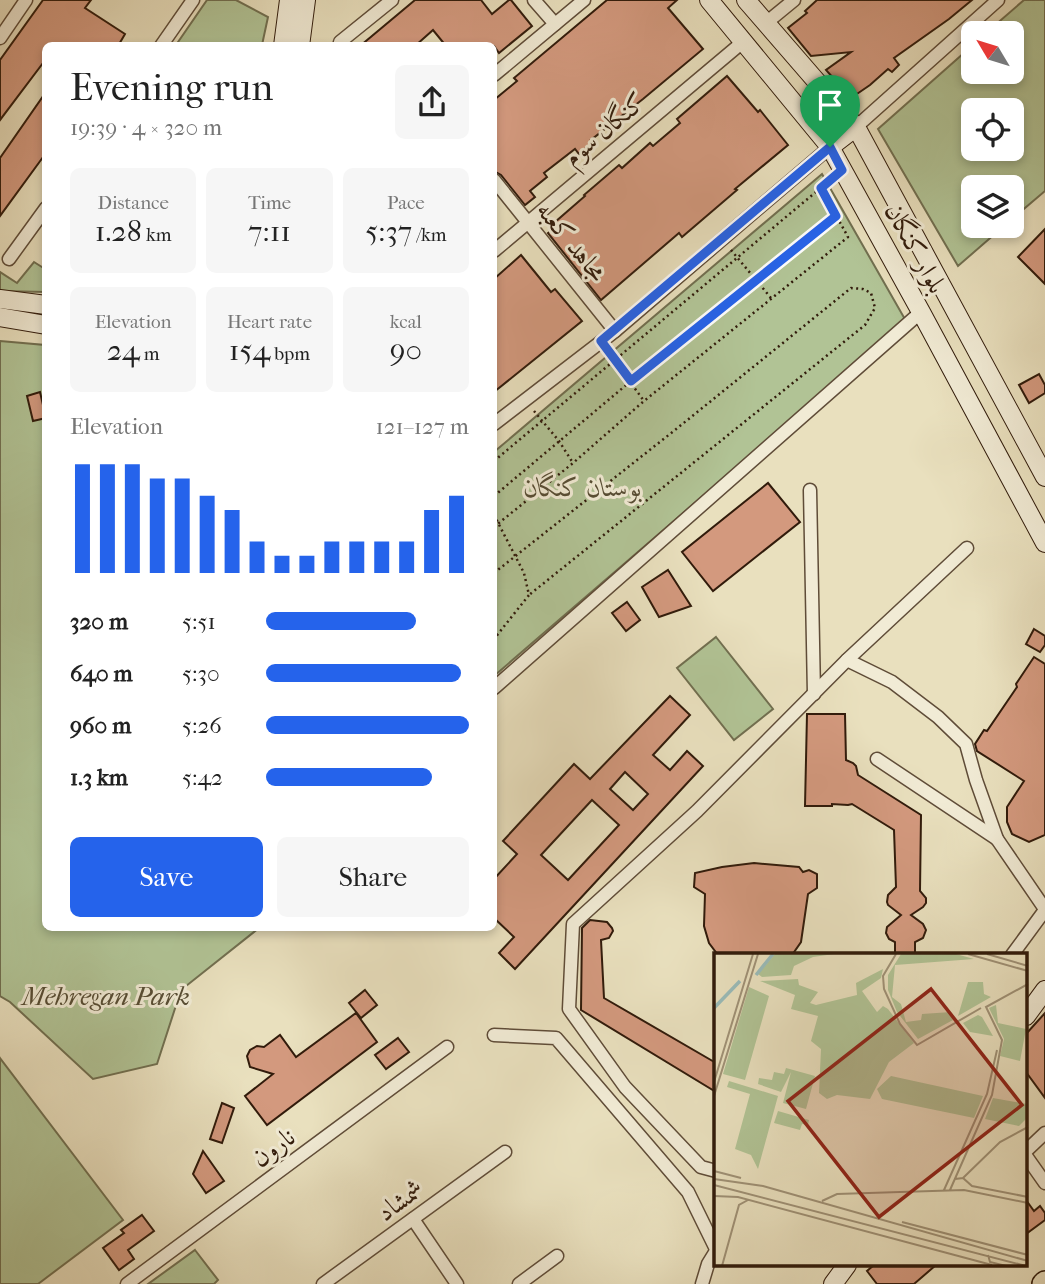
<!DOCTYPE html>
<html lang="en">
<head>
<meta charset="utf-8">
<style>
  body { margin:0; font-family:"IM FELL French Canon",Amiri,serif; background:#f6f6f6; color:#222; height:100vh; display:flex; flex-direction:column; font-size:26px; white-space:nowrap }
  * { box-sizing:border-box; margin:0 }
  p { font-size:23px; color:#767676 }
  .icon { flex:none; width:38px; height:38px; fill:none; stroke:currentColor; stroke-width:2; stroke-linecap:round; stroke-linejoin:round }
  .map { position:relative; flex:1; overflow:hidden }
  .side { position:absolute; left:42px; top:42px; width:455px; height:889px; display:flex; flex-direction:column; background:#fff; border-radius:10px; box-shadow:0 4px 10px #0003 }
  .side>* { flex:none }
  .needle { width:46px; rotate:308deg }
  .controls { position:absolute; left:961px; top:21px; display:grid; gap:14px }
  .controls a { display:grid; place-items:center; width:63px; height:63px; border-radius:10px; background:#fff; box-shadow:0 4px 10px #0003; font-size:35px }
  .pin { position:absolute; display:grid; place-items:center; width:60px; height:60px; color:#fff; margin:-72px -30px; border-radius:50% 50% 50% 0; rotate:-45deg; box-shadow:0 0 7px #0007 }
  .pin .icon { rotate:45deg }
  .round { display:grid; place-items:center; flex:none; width:74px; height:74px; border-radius:10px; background:#f6f6f6 }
  .summary { display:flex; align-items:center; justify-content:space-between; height:119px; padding:0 28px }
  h1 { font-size:38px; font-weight:600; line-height:52px }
  .metrics { display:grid; grid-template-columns:repeat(3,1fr); gap:10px; height:119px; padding:7px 28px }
  .metrics div { display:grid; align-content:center; border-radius:10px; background:#f6f6f6; text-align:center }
  .metrics b { font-size:30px; font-weight:600 }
  .metrics small { font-size:19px; font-weight:400 }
  .metrics p { font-size:19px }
  .chart { height:196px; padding:14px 28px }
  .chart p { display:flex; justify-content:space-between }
  .chart svg { width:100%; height:126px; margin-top:7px; stroke:#2563eb; stroke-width:6 }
  .button { display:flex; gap:14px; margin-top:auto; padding:14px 28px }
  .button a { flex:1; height:80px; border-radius:10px; background:#2563eb; color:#fff; font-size:28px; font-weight:600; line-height:80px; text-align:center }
  .button a+a { background:#f6f6f6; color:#222 }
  ul { padding:0 28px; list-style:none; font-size:23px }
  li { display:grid; grid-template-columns:112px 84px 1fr; align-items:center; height:52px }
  li i { height:18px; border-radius:9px; background:#2563eb }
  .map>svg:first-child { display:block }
  .green { fill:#b1c395; stroke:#716f50; stroke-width:2; fill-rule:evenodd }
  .building { fill:#d3997e; stroke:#311b0b; stroke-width:2; fill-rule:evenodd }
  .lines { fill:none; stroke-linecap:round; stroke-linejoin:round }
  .minor-casing { stroke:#5f4c38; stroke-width:15 }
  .secondary-casing { stroke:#311b0b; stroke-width:20 }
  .primary-casing { stroke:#311b0b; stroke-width:24 }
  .path { stroke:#311b0b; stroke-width:2.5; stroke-dasharray:2 3.5; stroke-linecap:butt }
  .minor { stroke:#f1ebd5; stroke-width:12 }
  .secondary { stroke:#f1ebd5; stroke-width:18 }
  .primary { stroke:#e9e0be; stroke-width:21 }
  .route-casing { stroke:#fff; stroke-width:14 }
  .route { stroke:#2563eb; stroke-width:9 }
  .labels { text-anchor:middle; stroke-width:6; stroke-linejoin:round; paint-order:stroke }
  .street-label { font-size:26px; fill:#311b0b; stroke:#f1ebd5 }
  .park-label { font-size:26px; font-style:italic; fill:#574d34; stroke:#f1ebd5 }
  .inset-river { fill:none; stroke:#99bbb9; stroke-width:3.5 }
  .inset-road { fill:none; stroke:#9f9176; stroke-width:2 }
  .view { fill:#8f2418; fill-opacity:0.15; stroke:#8f2418; stroke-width:3.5 }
  .inset-edge { fill:none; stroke:#311b0b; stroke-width:3.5 }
</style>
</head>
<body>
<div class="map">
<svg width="1045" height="1284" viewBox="0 0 1045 1284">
  <rect width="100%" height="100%" fill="#e9e0be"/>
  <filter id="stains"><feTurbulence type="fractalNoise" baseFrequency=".00286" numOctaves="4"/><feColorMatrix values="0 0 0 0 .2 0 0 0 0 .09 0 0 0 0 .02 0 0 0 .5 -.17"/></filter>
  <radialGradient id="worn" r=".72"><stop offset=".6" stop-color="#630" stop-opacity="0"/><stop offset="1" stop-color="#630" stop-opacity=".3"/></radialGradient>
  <g class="green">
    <path d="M207,0H236L268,17L262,45H176Z"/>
    <path d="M1024,0H1045V191L1012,219V187H973V226H1004L958,266L878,129L973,45V72H1012V33H986ZM973,110H1012V149H973Z"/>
    <path d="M822,174L906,321L494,676V452Z"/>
    <path d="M34,262L45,269V292L0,291V272L17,283Z"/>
    <path d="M0,341L45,345L46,928H259L181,990L157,1064L93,1079L10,1002L0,996Z"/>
    <path d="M716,637L773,709L734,740L677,668Z"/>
    <path d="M0,1058L123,1220L38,1284H0Z"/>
    <path d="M195,1250L218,1280L214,1284H148Z"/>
  </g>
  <g class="building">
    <path d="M43,0H91L85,8L125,34L118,46H46V59L0,120V60Z"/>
    <path d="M415,0H481L492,14L509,0H511L532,26L499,53L494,46H446L433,30L415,46H360Z"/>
    <path d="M607,0H677L668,8L703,49L643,99L591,140L594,141L579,154L575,149L544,173L547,177L530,191L535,197L525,205L501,175L494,171V100L517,81L514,78Z"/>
    <path d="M817,0H972L949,19L894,58L899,65L892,72L888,69L870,85L851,98L826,70L851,52L811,56L788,28L807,13L805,11Z"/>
    <path d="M727,76L758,112L760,110L788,145L735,189L737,190L682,237L679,233L601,300L548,233L557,225L554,223L585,196L584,195L619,165L622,168L650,143L653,146L680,123L677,119Z"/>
    <path d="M46,92V153L0,216V158Z"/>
    <path d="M1045,229V284L1018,257Z"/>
    <path d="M521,255L551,292L555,289L582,321L494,392V279Z"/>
    <path d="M1039,374L1045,385V393L1029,403L1019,385Z"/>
    <path d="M40,392L46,418L33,421L27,396Z"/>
    <path d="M768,483L800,522L713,591L682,552Z"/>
    <path d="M668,570L691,606L659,617L642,587Z"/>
    <path d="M627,602L640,620L626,631L612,613Z"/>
    <path d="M1034,629L1045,636V645L1040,652L1026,644Z"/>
    <path d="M1034,657L1045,664V835L1029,842L1012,834L1007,822V807L1024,781L977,751L975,744L984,730L987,731L1017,687L1016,684Z"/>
    <path d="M670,696L690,715L653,755L670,770L687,751L703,766L515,969L499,953L514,937L494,918V879L517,854L503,841L574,764L590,779ZM625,772L648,794L633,810L610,789ZM592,800L619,825L568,880L541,855Z"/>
    <path d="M807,714H845L846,760L853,763L856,766L858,775L921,815L920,891L926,898V903L923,907L911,915L923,924L926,930L923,938L915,942V955H895V942L889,939L886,933L887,927L901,915L888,905L887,902L888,895L896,887L894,830L852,804L848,805L832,804V806H805Z"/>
    <path d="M754,863L799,867L803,872L809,870L817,874V888L808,894L801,942L792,955H718L709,943L704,926L705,894L694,887L695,873L722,867Z"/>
    <path d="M590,920L607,922L612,928L613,931L609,938L601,940L604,998L716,1063V1092L581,1010L582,928Z"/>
    <path d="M365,990L377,1005L361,1018L349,1003Z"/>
    <path d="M356,1013L377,1042L267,1125L245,1096L273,1074L250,1067L247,1056L250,1050L257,1046L264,1047L280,1035L296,1057Z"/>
    <path d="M1045,1013V1098L1026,1072V1034Z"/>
    <path d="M398,1038L409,1052L386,1069L375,1055Z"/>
    <path d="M222,1103L234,1108L222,1143L210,1139Z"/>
    <path d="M203,1151L224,1181L206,1193L193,1174Z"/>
    <path d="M1026,1200L1034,1211L1040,1206L1045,1213V1220L1026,1234Z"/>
    <path d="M142,1215L154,1231L128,1250L134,1259L119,1270L103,1248L124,1233L121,1230Z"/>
    <path d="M874,1265H936L914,1284H877L867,1271Z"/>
  </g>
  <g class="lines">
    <g class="minor-casing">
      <g id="minor">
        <path d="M534,0L555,24"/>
        <path d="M766,23L794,0"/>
        <path d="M0,38L26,0"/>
        <path d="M340,42L392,0"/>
        <path d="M161,46L193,0"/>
        <path d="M494,75L584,0"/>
        <path d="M856,127L998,0"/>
        <path d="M494,180L615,331"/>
        <path d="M494,251L744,41"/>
        <path d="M9,259L46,208"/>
        <path d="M494,424L615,331L830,147"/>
        <path d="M810,490L814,694"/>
        <path d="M847,660L892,682L938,717L966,744L976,780L997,839L1045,909"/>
        <path d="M494,688L921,312"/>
        <path d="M877,759L997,839"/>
        <path d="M1012,955L1045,910"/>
        <path d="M494,1035L556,1038L688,1192L716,1249"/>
        <path d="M1026,1151L1045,1133"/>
        <path d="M1026,1156L1045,1183"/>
        <path d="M716,1171L701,1167L625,1087L569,1009L573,924L697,811L847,660L967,548"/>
        <path d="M413,1219L457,1284"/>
        <path d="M127,1284L447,1047"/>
        <path d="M323,1284L505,1152"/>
        <path d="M519,1284L557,1256"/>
        <path d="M702,1284L708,1264L716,1251"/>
      </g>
    </g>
    <g class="secondary-casing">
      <g id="secondary">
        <path d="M709,0L830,147L921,312L1045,543"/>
        <path d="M746,0L856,127L1045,477"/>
        <path d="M283,46L289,0"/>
        <path d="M300,46L306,0"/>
        <path d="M830,147L856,127"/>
        <path d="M0,299L46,305"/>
        <path d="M0,317L46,325"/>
        <path d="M1026,1016L1045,990"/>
        <path d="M833,1284L847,1265"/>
      </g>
    </g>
    <g class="primary-casing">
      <path id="primary" d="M1043,1284L1045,1282"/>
    </g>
    <g class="path">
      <path d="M731,250L771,298"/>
      <path d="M609,353L644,401"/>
      <path d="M534,411L559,441L573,463"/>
      <path d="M494,461L829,181"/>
      <path d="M494,496L631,381L836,216"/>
      <path d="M494,515L524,573L529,595L494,639"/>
      <path d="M494,527L573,463L644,401L848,237L821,188"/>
      <path d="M494,573L675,430L851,288L863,289L871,293L875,308L865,325L529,595"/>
    </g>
    <use href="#minor" class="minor"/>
    <use href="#secondary" class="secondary"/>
    <use href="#primary" class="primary"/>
  </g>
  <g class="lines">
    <g class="route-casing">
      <path id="route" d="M830,147L842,170L821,188L836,216L631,381L601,341Z"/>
    </g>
    <use href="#route" class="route"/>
  </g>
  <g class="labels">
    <g class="street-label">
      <text transform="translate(604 129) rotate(-40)" y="9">کنگان سوم</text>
      <text transform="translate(572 241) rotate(51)" y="9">مجاهد کعبه</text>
      <text transform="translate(916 248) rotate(61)" y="9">بلوار کنگان</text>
      <text transform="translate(273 1147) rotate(-36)" y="9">نارون</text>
      <text transform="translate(400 1200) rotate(-36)" y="9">شمشاد</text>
    </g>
    <g class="park-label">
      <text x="583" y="496">بوستان کنگان</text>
      <text x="106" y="1005">Mehregan Park</text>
    </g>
  </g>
  <g transform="translate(714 953)">
    <rect width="313" height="313" fill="#e9e0be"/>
    <path d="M61,1H120L99,4L80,13L77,22L48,24L44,21ZM187,1H242L260,6L181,12L178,44L187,51L192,69L207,67L208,61L237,59L239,67L204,86L183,59L174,37V22ZM169,16L167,25L148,38L163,59L169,53L174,56L200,90L175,109L156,146L123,142L113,146L105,140L107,96L97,88L104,63L77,56L81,42L46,28L84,26L85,32L104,39L96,50L102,52L143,42L142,30ZM254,29H269L270,41L277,44L244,63ZM35,34L55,43L31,127L9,121ZM282,52L284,70L312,76L306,108L286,103L290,86L275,55ZM264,62L268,64L279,83L256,79L249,70ZM72,115L101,123L92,156L69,150L77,119L67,139L44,131L45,125L58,127L60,119L70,121ZM177,123L269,143L260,165L168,146L163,136ZM15,128L64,143L44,216L37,202L21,196L36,141L13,134ZM279,145L313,151V165L305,173L271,166ZM64,158L95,167L94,172L88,171L86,177L60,170Z" fill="#b1c395"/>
    <path class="inset-river" d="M42,22L59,1M0,55L26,28"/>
    <path class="inset-road" d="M182,1L169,23L170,36L186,71L203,92L267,55M254,1L314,18M273,1L314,13M0,129L39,1M0,143L44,1M0,218L27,225M249,225L258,233L314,244M0,226L49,233L314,308M241,226L249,225L286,189L314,174M0,232L312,313M230,237L273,141L283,97M236,237L278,142L288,87L272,54L314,31M0,243L24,244L278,312M108,248L123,241L250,237L314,250M188,269L314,302M274,302L276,309L292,313M8,313L25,252L34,247"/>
    <path class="view" d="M217,36L308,152L165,264L74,148Z"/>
    <rect width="313" height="313" class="inset-edge"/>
  </g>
  <rect width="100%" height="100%" filter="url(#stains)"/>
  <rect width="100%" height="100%" fill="url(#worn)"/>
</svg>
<div class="controls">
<a><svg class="needle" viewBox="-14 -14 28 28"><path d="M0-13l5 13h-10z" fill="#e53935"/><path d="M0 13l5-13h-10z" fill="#767676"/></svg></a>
<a><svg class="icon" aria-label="locate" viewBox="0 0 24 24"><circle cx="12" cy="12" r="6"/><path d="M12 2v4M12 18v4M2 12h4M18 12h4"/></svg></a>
<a><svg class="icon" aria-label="layers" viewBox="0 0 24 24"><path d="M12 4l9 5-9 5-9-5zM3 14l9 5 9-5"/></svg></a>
</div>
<div class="pin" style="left:830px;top:147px;background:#1e9e55"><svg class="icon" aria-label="arrive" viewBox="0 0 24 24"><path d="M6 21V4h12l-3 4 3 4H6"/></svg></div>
<section class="side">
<div class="summary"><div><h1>Evening run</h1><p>19:39 · 4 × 320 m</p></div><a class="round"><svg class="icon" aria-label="share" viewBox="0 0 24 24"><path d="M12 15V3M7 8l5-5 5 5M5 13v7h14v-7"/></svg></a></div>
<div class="metrics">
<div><p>Distance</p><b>1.28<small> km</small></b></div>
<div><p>Time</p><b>7:11</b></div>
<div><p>Pace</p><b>5:37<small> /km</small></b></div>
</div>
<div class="metrics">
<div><p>Elevation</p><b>24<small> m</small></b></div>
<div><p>Heart rate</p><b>154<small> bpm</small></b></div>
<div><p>kcal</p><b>90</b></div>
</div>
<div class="chart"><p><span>Elevation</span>121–127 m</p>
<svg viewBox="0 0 160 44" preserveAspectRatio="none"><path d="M5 44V6M15 44V6M25 44V6M35 44V11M45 44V11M55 44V17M65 44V22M75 44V33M85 44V38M95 44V38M105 44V33M115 44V33M125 44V33M135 44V33M145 44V22M155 44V17"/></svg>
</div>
<ul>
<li><b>320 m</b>5:51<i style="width:74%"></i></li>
<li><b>640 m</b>5:30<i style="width:96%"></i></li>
<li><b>960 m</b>5:26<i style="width:100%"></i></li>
<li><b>1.3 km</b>5:42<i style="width:82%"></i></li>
</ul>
<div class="button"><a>Save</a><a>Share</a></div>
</section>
</div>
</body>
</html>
